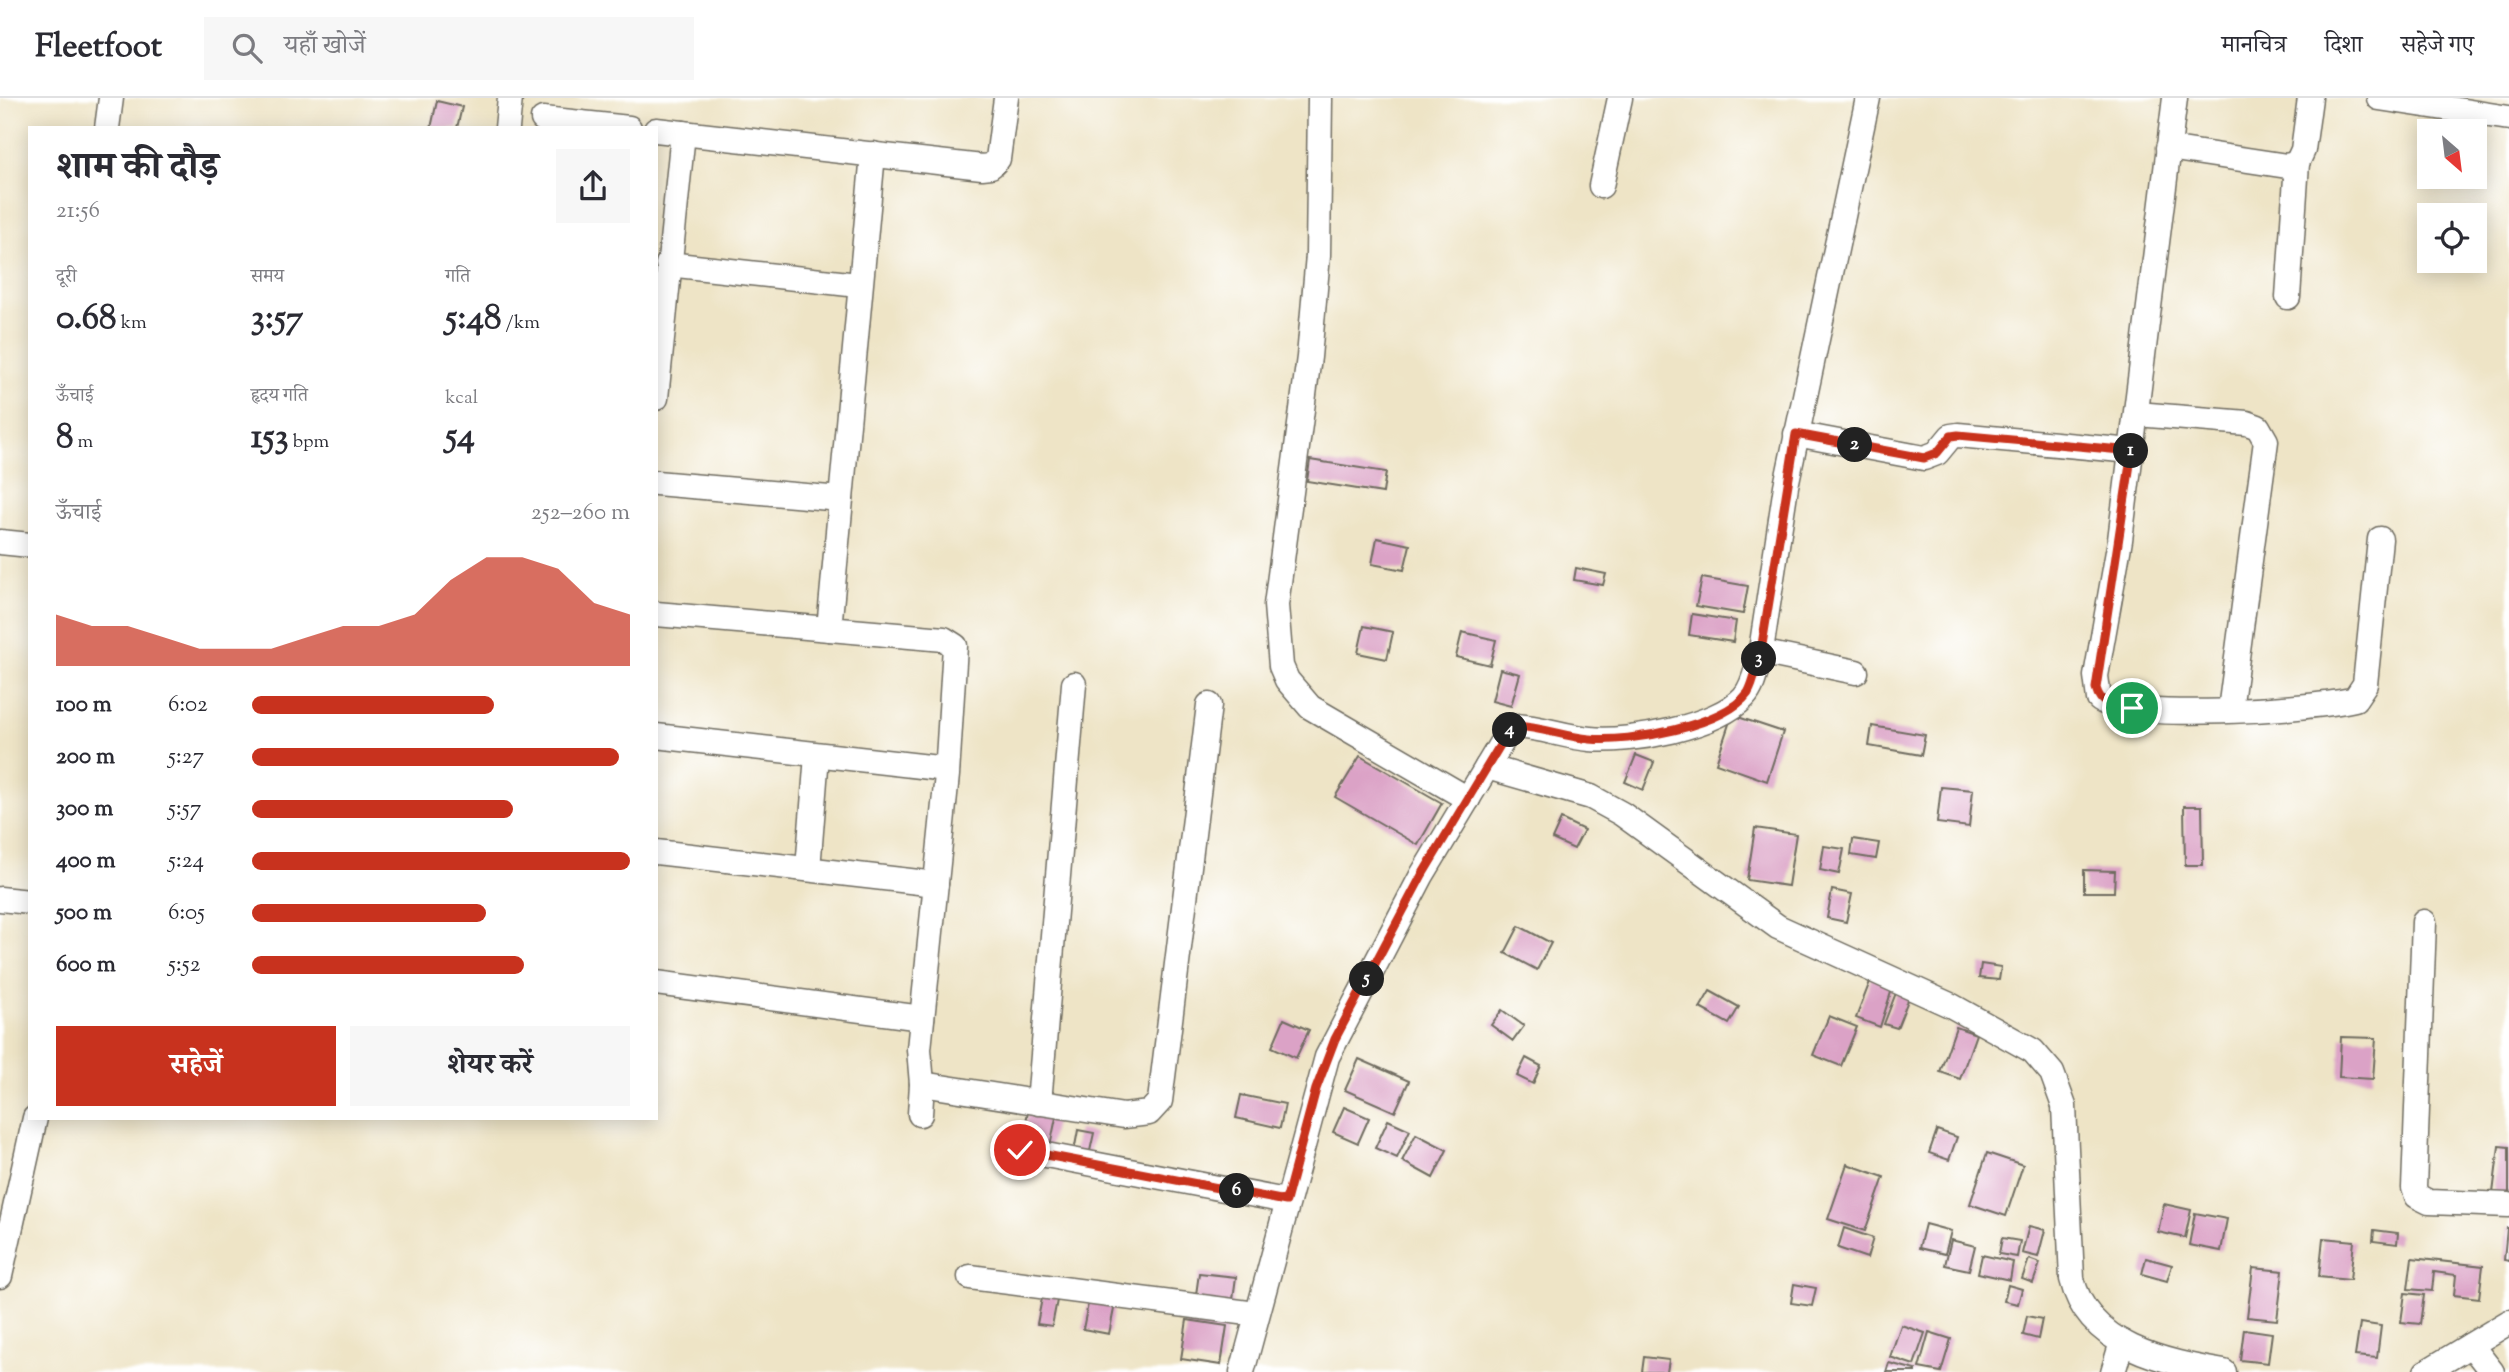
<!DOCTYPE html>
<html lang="hi">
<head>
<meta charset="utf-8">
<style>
  body { margin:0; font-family:"Sorts Mill Goudy","Noto Serif Devanagari",serif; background:#f7f7f7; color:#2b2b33; height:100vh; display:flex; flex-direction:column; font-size:26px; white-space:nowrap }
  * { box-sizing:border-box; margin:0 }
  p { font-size:23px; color:#7c7c81 }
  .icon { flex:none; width:38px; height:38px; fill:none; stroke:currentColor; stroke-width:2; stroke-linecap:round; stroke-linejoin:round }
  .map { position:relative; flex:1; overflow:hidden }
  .drawer { position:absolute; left:28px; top:28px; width:630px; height:994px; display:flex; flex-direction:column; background:#fff; border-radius:0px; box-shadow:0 4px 18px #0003 }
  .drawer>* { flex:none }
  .needle { width:46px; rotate:152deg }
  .controls { position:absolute; left:2417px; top:21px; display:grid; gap:14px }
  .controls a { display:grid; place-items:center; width:70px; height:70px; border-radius:0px; background:#fff; box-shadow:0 4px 18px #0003; font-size:35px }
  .pin { position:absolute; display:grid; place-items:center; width:60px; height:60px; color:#fff; margin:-30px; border:4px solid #fff; border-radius:50%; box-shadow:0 2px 7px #0007 }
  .km { position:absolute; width:35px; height:35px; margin:-18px; border-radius:50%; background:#222; color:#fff; font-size:19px; line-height:35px; text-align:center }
  .round { display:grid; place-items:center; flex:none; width:74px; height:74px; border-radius:0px; background:#f7f7f7 }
  .head { display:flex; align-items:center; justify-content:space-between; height:119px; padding:0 28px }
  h1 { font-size:38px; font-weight:700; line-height:52px }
  .metrics { display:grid; grid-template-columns:repeat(3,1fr); gap:10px; height:119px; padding:7px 28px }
  .metrics div { display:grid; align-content:center }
  .metrics b { font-size:35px; font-weight:700 }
  .metrics small { font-size:19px; font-weight:400 }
  .metrics p { font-size:19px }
  .chart { height:196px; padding:14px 28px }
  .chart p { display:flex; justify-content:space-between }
  .chart svg { width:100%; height:126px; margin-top:7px; fill:#c8321e; opacity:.7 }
  .action { display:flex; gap:14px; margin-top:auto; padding:14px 28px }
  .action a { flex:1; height:80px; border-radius:0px; background:#c8321e; color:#fff; font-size:28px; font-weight:700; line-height:80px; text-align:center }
  .action a+a { background:#f7f7f7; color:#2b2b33 }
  ul { padding:0 28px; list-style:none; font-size:23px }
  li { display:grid; grid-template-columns:112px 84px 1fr; align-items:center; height:52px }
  li i { height:18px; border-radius:9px; background:#c8321e }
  header { display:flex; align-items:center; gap:42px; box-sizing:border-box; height:98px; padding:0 35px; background:#fff; border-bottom:2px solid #e1e1e2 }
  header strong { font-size:33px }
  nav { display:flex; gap:38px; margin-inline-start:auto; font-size:24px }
  .search { width:490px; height:63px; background:#f7f7f7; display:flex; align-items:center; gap:18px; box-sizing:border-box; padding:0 24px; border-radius:0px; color:#7c7c81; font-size:26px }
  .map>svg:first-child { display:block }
  .building { fill:#dba2c6 }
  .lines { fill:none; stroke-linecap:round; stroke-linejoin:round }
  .minor-casing { stroke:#6f6c61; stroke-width:27 }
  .minor { stroke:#fff; stroke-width:24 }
  .route-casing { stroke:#fff; stroke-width:14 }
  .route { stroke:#c8321e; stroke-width:9 }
</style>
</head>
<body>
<header>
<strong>Fleetfoot</strong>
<div class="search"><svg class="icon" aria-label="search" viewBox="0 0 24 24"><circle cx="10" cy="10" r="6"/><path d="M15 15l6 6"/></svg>यहाँ खोजें</div>
<nav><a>मानचित्र</a><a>दिशा</a><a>सहेजे गए</a></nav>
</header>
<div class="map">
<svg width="2509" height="1274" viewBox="0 0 2509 1274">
  <rect width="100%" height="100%" fill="#fff"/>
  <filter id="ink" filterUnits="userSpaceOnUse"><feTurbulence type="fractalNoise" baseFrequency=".0143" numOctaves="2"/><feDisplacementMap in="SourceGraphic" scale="14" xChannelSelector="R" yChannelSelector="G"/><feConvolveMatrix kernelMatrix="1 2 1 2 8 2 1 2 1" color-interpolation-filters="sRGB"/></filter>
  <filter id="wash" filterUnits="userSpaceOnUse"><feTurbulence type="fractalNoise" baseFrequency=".00686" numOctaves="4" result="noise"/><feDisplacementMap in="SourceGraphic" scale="28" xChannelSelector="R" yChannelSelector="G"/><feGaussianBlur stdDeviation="1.57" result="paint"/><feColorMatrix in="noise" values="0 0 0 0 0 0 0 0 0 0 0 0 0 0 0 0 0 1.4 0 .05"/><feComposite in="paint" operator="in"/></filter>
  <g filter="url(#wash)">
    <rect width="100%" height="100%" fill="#eee4c6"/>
    <g id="blocks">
      <g class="building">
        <path d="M437,3L462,9L457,30H431Z"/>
        <path d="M1310,362L1386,374L1383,395L1307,383Z"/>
        <path d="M1377,440L1410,447L1404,472L1372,466Z"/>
        <path d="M1576,470L1606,476L1603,487L1574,482Z"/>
        <path d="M1702,480L1748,488L1743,516L1696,508Z"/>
        <path d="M1692,516L1736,523L1733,544L1689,537Z"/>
        <path d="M1364,528L1393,534L1387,561L1358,555Z"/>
        <path d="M1462,534L1496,542L1490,567L1456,559Z"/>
        <path d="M1500,571L1520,576L1511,608L1492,603Z"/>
        <path d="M1732,617L1783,634L1767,683L1716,665Z"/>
        <path d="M1872,628L1925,637L1921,657L1869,648Z"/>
        <path d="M1636,657L1654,664L1643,692L1625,684Z"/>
        <path d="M1360,658L1442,705L1418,747L1335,699Z"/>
        <path d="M1941,689L1973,692L1969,729L1937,725Z"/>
        <path d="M2184,708H2202L2203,767H2185Z"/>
        <path d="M1561,721L1584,732L1574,751L1552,741Z"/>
        <path d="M1755,730L1796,736L1788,788L1747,782Z"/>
        <path d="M1853,741L1879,745L1876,761L1851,757Z"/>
        <path d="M1824,748L1844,751L1839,776L1820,772Z"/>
        <path d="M2084,772L2115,773L2114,794H2084Z"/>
        <path d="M1832,792L1852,796L1846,824L1827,820Z"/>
        <path d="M1519,828L1551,845L1537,872L1505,855Z"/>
        <path d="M1981,866L2001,869L1999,882L1979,880Z"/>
        <path d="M1873,876L1893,888L1880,929L1856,920Z"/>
        <path d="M1899,887L1912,892L1897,930L1884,926Z"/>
        <path d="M1710,893L1739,909L1729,926L1700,910Z"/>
        <path d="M1502,912L1524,928L1513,943L1491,927Z"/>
        <path d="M1829,918L1857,929L1841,968L1813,957Z"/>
        <path d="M1284,921L1309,932L1296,960L1272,949Z"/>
        <path d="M1956,929L1976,936L1960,981L1940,974Z"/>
        <path d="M2341,939L2376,940L2373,981L2339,979Z"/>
        <path d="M1526,960L1541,968L1533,986L1517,978Z"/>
        <path d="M1359,961L1409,983L1395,1014L1345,992Z"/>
        <path d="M1241,997L1285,1006L1280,1030L1236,1020Z"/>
        <path d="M1029,1009L1057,1015L1049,1053L1021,1048Z"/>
        <path d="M1344,1009L1369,1020L1358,1045L1333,1034Z"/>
        <path d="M1388,1022L1410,1032L1397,1060L1375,1050Z"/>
        <path d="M1078,1032L1094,1035L1088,1062L1073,1059Z"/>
        <path d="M1937,1032L1957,1039L1949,1062L1929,1055Z"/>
        <path d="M1416,1036L1447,1052L1433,1080L1402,1063Z"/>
        <path d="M2499,1048L2509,1049V1097L2493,1095Z"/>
        <path d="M1987,1055L2023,1067L2006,1118L1970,1106Z"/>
        <path d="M1847,1066L1884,1079L1865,1133L1828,1121Z"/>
        <path d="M2164,1106L2191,1112L2185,1140L2158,1134Z"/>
        <path d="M2195,1115L2227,1121L2221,1153L2189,1147Z"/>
        <path d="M1925,1126L1951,1133L1945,1156L1919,1150Z"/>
        <path d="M2029,1128L2045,1132L2038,1159L2022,1155Z"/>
        <path d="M1844,1130L1873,1140L1867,1160L1838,1150Z"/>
        <path d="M2507,1130H2509V1163L2504,1162Z"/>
        <path d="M2374,1132L2398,1135L2397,1146L2373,1143Z"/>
        <path d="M2002,1140L2020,1143L2017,1159L1999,1156Z"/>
        <path d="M2323,1140L2354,1143L2350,1182L2319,1179Z"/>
        <path d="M1951,1142L1975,1148L1969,1172L1945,1167Z"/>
        <path d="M1982,1157L2013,1164L2010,1182L1978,1175Z"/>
        <path d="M2146,1160L2172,1167L2167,1183L2142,1176Z"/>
        <path d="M2412,1160L2483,1168L2479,1200L2454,1197L2456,1177L2434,1174L2432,1193L2408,1191Z"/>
        <path d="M2029,1161L2040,1165L2033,1185L2022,1181Z"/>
        <path d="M2253,1170L2283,1173L2277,1222L2247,1219Z"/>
        <path d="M1199,1175L1236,1179L1232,1209L1195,1204Z"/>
        <path d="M1794,1186L1816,1190L1812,1208L1791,1205Z"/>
        <path d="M2008,1187L2022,1191L2018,1206L2004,1203Z"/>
        <path d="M1044,1190L1059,1192L1052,1228L1037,1226Z"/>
        <path d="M2405,1195L2424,1197L2420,1226L2401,1224Z"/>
        <path d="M1089,1201L1115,1206L1109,1236L1083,1231Z"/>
        <path d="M2027,1218L2042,1221L2038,1241L2023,1237Z"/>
        <path d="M1187,1222L1227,1228L1221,1267L1181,1261Z"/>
        <path d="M2360,1225L2381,1228L2377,1260L2355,1258Z"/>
        <path d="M1901,1227L1925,1235L1914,1267L1890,1259Z"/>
        <path d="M2244,1231L2272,1235L2268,1265L2240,1262Z"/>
        <path d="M1929,1234L1951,1241L1941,1274L1919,1270Z"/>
        <path d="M1644,1259L1669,1262L1667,1274H1642Z"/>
        <path d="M1889,1265L1916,1272V1274H1886Z"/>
      </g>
    </g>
  </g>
  <g filter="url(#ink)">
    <use href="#blocks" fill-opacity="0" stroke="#6f6c61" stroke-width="2"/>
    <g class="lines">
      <g class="minor-casing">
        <g id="minor">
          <path d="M1320,0L1318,157L1309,259L1276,507L1281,568L1287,582L1310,609L1468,701"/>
          <path d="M2175,0L2120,442L2096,578L2099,601C2126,624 2316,611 2355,601L2365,586L2380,441"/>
          <path d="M2379,0L2509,20"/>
          <path d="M543,21L629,30"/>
          <path d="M107,30L111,0"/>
          <path d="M507,30L510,0"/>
          <path d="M656,32L982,69L991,68L998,61L1006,0"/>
          <path d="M2168,50L2287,68L2297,65"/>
          <path d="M1601,88L1620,0"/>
          <path d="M668,166L858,187"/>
          <path d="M2288,199L2297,65L2303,52L2310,0"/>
          <path d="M656,300L683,35"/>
          <path d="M2137,316L2247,325L2258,329L2266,343L2230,612"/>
          <path d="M1796,336L1924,360L1937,355L1951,338L1958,337L2132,353"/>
          <path d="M656,385L841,401"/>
          <path d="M0,444L30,447"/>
          <path d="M656,516L944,541L955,548L947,677L919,951L922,986L920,1016"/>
          <path d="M829,531L873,56"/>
          <path d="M1760,554L1856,574"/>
          <path d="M656,638L947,671"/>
          <path d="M1487,669L1591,699L1622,716L1778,829L1952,908L2033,953L2052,975L2064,1008L2072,1181C2088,1249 2165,1264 2224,1274"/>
          <path d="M656,754L936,786"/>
          <path d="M808,771L817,657"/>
          <path d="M0,801L30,804"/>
          <path d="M2424,824L2414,1090L2417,1098L2429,1104L2509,1107"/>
          <path d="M656,885L922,920"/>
          <path d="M922,986L1124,1018L1149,1015L1160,1003L1209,607"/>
          <path d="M1039,1005L1074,586"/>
          <path d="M1020,1052L1286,1103"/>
          <path d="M0,1178L35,1020"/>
          <path d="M970,1179L1256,1216"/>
          <path d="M2471,1247L2492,1274"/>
          <path d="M1242,1274L1327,959L1422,777L1508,634L1515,628C1541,629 1565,639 1590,641C1629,645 1717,629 1744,599C1754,588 1756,572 1760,559L1786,388L1868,0"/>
          <path d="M2113,1274L2122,1244"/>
          <path d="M2426,1274L2509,1224"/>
        </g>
      </g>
      <use href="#minor" class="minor"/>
    </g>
  </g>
  <g class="lines" filter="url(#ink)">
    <g class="route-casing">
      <path id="route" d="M1020,1052L1286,1103L1316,991L1335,941L1422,777L1508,634L1515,628C1541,629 1565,639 1590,641C1629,645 1724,628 1748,595C1754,585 1756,570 1760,559L1796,336L1924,360L1937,355L1951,338L1958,337L2132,353L2096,590C2101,609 2114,609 2132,610"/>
    </g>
    <use href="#route" class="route"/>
  </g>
</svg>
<div class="controls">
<a><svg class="needle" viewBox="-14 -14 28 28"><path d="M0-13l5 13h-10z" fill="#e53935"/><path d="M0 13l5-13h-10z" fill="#7c7c81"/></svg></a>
<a><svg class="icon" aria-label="locate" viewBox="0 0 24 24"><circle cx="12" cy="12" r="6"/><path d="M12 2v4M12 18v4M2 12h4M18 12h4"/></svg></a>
</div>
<div class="pin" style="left:2132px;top:610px;background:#1e9e55"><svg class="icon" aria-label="arrive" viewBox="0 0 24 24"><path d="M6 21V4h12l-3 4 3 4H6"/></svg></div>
<div class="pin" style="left:1020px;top:1052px;background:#d93025"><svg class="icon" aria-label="check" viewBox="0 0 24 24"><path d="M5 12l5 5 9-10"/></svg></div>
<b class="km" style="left:2131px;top:353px">1</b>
<b class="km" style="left:1855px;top:347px">2</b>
<b class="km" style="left:1759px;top:561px">3</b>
<b class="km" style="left:1510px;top:632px">4</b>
<b class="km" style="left:1367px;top:881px">5</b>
<b class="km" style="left:1237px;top:1093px">6</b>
<section class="drawer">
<div class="head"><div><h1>शाम की दौड़</h1><p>21:56</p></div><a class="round"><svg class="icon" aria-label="share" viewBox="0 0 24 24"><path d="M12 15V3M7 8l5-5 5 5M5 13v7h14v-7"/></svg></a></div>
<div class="metrics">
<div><p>दूरी</p><b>0.68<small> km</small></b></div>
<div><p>समय</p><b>3:57</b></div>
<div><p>गति</p><b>5:48<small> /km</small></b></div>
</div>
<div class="metrics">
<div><p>ऊँचाई</p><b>8<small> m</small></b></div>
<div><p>हृदय गति</p><b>153<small> bpm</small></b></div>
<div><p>kcal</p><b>54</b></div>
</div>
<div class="chart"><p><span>ऊँचाई</span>252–260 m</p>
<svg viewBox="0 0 160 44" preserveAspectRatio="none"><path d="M0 44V26L10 30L20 30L30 34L40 38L50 38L60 38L70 34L80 30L90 30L100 26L110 14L120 6L130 6L140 10L150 22L160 26V44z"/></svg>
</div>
<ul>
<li><b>100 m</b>6:02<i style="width:64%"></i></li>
<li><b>200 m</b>5:27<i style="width:97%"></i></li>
<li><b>300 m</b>5:57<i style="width:69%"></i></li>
<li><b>400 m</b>5:24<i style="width:100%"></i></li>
<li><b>500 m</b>6:05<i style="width:62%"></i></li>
<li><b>600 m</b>5:52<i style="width:72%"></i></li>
</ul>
<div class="action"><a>सहेजें</a><a>शेयर करें</a></div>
</section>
</div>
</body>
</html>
